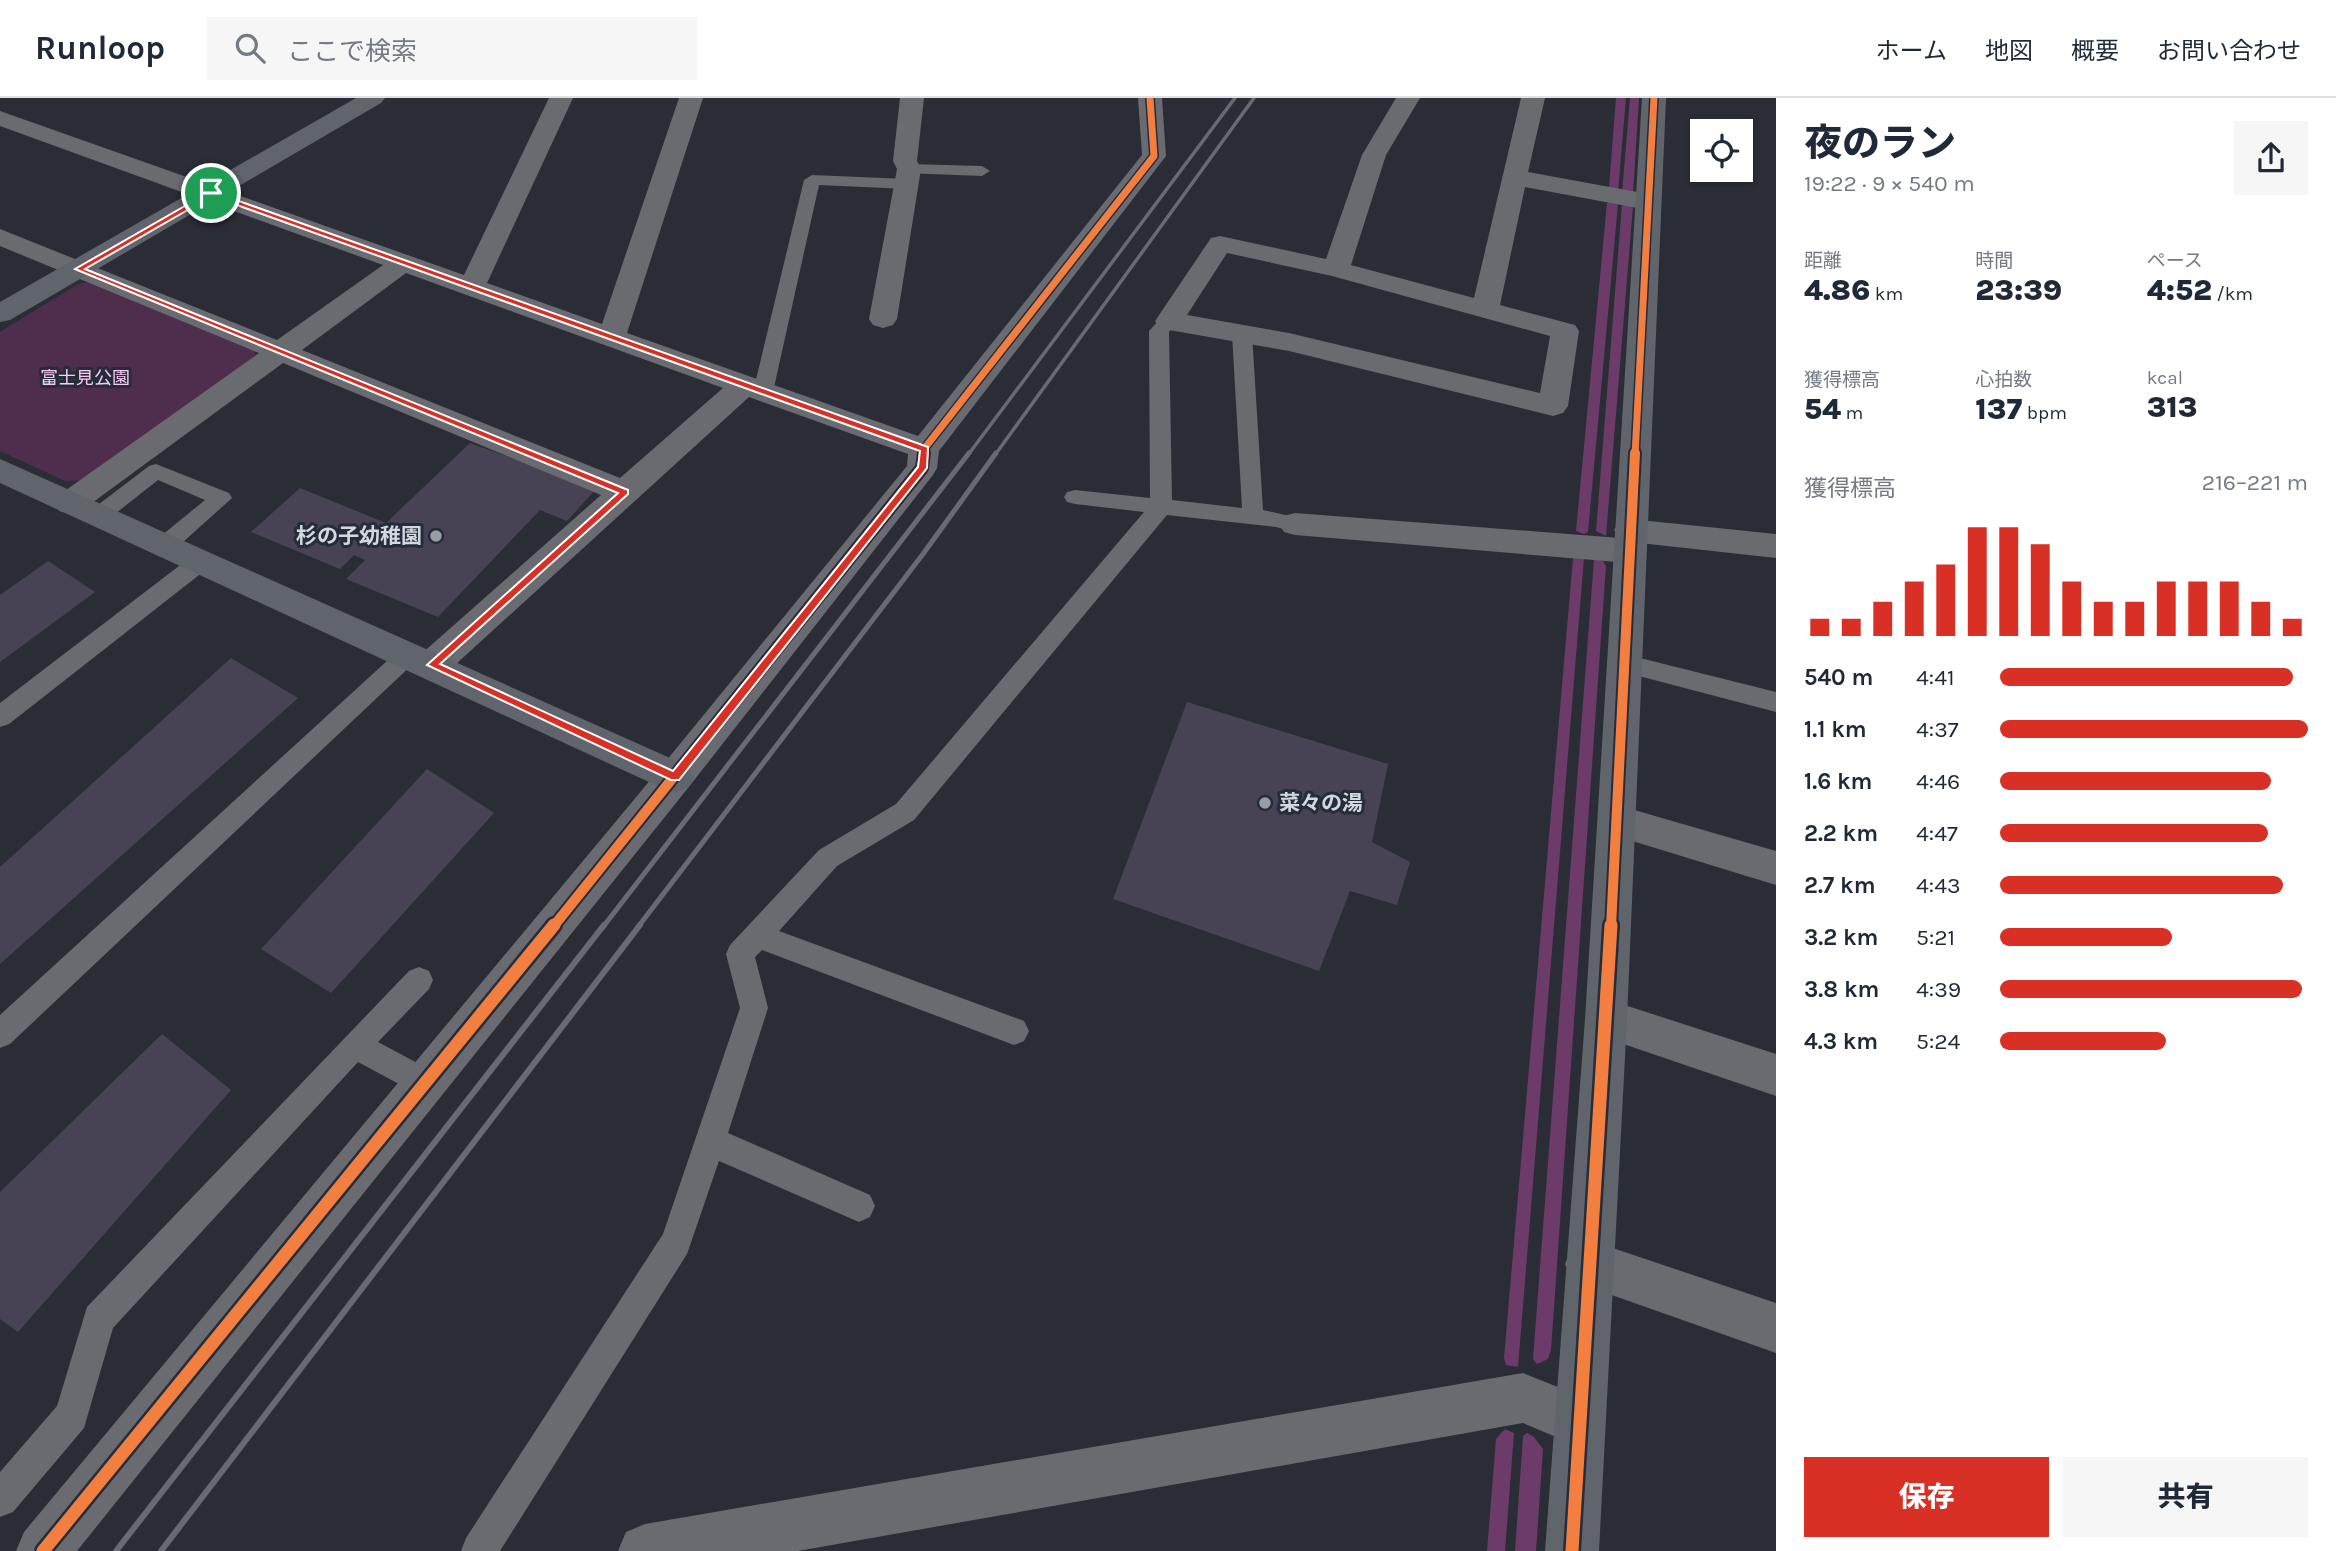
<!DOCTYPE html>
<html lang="ja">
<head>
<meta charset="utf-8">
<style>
  body { margin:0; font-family:Karla,"Noto Sans JP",sans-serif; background:#f6f6f7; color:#1f2937; height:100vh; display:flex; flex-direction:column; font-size:26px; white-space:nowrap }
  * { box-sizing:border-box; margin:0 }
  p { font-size:23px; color:#747a83 }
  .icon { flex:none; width:38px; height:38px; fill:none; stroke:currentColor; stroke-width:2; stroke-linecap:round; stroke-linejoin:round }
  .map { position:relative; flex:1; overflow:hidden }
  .details { display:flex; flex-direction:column; background:#fff; width:560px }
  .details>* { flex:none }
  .tools { position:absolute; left:1690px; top:21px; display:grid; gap:14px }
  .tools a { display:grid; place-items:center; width:63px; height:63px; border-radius:0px; background:#fff; box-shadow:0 2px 5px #0004; font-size:35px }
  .pin { position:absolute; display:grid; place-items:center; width:60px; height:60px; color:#fff; margin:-30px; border:4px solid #fff; border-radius:50%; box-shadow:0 2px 7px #0007 }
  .round { display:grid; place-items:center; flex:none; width:74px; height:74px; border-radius:0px; background:#f6f6f7 }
  .overview { display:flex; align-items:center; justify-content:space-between; height:119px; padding:0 28px }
  h1 { font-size:38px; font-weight:800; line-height:52px }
  .stats { display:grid; grid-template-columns:repeat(3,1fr); gap:10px; height:119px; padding:7px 28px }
  .stats div { display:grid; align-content:center }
  .stats b { font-size:30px; font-weight:800 }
  .stats small { font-size:19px; font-weight:400 }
  .stats p { font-size:19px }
  .chart { height:196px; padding:14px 28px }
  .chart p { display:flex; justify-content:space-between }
  .chart svg { width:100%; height:126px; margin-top:7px; stroke:#d93025; stroke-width:6 }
  .cta { display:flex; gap:14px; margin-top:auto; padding:14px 28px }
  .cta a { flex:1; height:80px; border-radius:0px; background:#d93025; color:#fff; font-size:28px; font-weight:800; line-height:80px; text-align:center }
  .cta a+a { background:#f6f6f7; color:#1f2937 }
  ul { padding:0 28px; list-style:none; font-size:23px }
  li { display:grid; grid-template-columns:112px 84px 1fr; align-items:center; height:52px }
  li i { height:18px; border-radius:9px; background:#d93025 }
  header { display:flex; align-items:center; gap:42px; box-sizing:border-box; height:98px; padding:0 35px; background:#fff; border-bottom:2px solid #e0e1e3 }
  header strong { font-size:33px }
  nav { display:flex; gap:38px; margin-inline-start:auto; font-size:24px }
  .search { width:490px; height:63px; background:#f6f6f7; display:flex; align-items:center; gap:18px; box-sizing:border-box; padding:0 24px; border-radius:0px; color:#747a83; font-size:26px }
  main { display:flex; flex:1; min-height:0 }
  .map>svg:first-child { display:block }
  .green { fill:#4f2e4d }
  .forest { fill:#6d3b6a }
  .building { fill:#474354 }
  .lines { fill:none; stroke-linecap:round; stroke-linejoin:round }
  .lane { fill:#696b71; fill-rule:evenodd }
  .street { fill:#696b71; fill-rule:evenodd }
  .secondary { fill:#60656c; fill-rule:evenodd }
  .rail-far2 { stroke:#676a70; stroke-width:3.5 }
  .rail-far1 { stroke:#676a70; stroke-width:5 }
  .rail { stroke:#676a70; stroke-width:6 }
  .cycleway-far2-casing { stroke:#252c3a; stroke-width:10 }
  .cycleway-far1-casing { stroke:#252c3a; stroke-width:14 }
  .cycleway-casing { stroke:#252c3a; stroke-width:18 }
  .cycleway-far2 { stroke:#f27e40; stroke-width:7 }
  .cycleway-far1 { stroke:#f27e40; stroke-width:10 }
  .cycleway { stroke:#f27e40; stroke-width:13 }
  .route { fill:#d93025; stroke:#fff; stroke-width:2; fill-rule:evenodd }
  .poi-dot { fill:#989ca4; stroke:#252c3a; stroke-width:2.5 }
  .labels { text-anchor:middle; stroke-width:6; stroke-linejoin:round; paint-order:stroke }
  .far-park-label { font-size:18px; fill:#fcc8f5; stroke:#252c3a }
  .poi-label { font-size:21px; font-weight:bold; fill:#d3d7e0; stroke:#252c3a; text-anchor:end }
</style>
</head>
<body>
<header>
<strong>Runloop</strong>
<div class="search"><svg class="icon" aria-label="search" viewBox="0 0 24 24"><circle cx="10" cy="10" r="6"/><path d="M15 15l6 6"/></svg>ここで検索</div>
<nav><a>ホーム</a><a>地図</a><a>概要</a><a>お問い合わせ</a></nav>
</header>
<main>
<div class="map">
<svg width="1776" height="1453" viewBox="0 0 1776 1453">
  <rect width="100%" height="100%" fill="#2a2d35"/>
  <path class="green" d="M100,182L255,246V258L87,382L65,383L0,353V234L78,186Z"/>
  <g class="forest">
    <path d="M1616,0H1626L1618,93L1609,89Z"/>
    <path d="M1630,0H1639L1633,96L1622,95Z"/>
    <path d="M1610,104L1618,106L1588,434L1584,436L1576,433L1607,105Z"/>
    <path d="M1622,106L1633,108L1606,438L1596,433Z"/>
    <path d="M1576,458L1584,460L1518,1269L1506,1267L1504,1260L1573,460Z"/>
    <path d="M1594,461L1603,463L1606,468L1551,1252L1548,1261L1537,1266L1533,1261Z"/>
    <path d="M1505,1331L1514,1335L1505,1453H1487L1496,1341Z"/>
    <path d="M1527,1335L1534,1339L1543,1351L1536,1453H1515L1523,1338Z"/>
  </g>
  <g class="building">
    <path d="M470,345L596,391L567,423L540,412L438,519L346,481L365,462L354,457L340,471L251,434L300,390L386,425Z"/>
    <path d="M48,463L95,494L0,564V497Z"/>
    <path d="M231,560L298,600L0,866V769Z"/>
    <path d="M1187,604L1388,666L1372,744L1410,764L1397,807L1350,793L1319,873L1113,801Z"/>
    <path d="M427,671L494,715L331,895L261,851Z"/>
    <path d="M162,936L231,992L18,1234L0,1221V1094Z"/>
  </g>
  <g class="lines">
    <g class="lane">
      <path d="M909,66L982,68L990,73L982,78L903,75L901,71Z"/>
      <path d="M812,77L907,81L916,86L907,91L819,87L773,294L770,299H756L753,294L804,82Z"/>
      <path d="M1169,217L1178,223L1169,234L1172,402L1242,410L1232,236L1242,230L1252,236L1263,412L1303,421L1306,426L1303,431L1295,434L1276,429L1167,417L914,722L837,768L779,833L1024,923L1029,933L1024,943L1014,947L762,852L755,859L768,910L728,1035L870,1097L875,1108L870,1119L859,1124L719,1063L687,1156L500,1453H461L466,1440L663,1136L740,910L726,856L730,847L819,752L896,706L1144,414L1075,406L1067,404L1064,399L1067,394L1075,392L1150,400L1149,233L1162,219Z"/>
      <path d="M156,366L229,395L232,400L172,454L164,456L156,454L153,448L156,442L205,402L158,382L106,423L98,426L90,423L87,418L90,413L149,368Z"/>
      <path d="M200,456L208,458L211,464L208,470L9,626L0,629V605L192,458Z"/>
      <path d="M408,548L416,551L420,557L416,563L10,946L0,950V917L400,551Z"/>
      <path d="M1624,556L1776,594V614L1616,572L1612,565L1616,558Z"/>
      <path d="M419,869L429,873L433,882L429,891L378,944L436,975L440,985L436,995L425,1000L358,964L113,1230L84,1330L13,1414L0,1419V1374L57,1308L87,1209L409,873Z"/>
    </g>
    <g class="street">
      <path d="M549,0H573L487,185L602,226L679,0H703L627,235L918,338L1142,57L1138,0H1162L1166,58L939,353L937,370L933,377L688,690L77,1453H16L24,1434L662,668L907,368L908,356L749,299L444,577L432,581L420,577L414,567L420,557L601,397L283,265L81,413L70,416L59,413L54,405L59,397L259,255L0,148V131L277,242L383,167L0,28V13L464,177ZM406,175L723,290L620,380L302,252Z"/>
      <path d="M900,0H924L917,63L921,71L897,221L893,227L883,230L873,227L869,221L897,71L893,63Z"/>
      <path d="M1396,0H1420L1386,57L1351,167L1474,200L1521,0H1545L1528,74L1648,96L1657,99L1661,104L1657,109L1648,112L1525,89L1500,207L1575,227L1579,233L1568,308L1563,315L1553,318L1289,253L1169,232L1159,229L1155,223L1211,140L1220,138L1326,161L1362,57ZM1227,155L1332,178L1550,238L1540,295L1289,235L1187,217Z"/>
      <path d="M1295,415L1620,440L1614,432L1619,424L1630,421L1776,436V460L1640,445L1645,453L1641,461L1629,465L1295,437L1284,434L1279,426L1284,418Z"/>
      <path d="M1617,707L1776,753V787L1603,734L1598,723L1603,712Z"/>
      <path d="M1606,901L1776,956V998L1591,935L1585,921L1591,907Z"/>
      <path d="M1589,1142L1776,1205V1255L1572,1183L1565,1166L1572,1149Z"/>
      <path d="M1523,1275L1598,1305L1606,1323L1598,1341L1580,1349L1523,1325L798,1453H618L626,1434L645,1426Z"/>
    </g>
    <g class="secondary">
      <path d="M356,0H385L381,5L10,222L0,224V204Z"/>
      <path d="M1642,0H1666L1627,921L1599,1453H1545L1585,921Z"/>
      <path d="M0,361L688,668L694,679L688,690L675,694L662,690L0,385Z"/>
    </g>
    <g class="rail-far2">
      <path d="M968,357L1235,0"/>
      <path d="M995,357L1254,0"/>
    </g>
    <g class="rail-far1">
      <path d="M603,829L969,355"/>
      <path d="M638,829L923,456L996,355"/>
    </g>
    <g class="rail">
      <path d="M116,1453L604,827"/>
      <path d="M161,1453L640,827"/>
    </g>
    <g class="cycleway-far2-casing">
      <g id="cycleway-far2">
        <path d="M923,357L924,351L1154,58L1150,0"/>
        <path d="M1635,357L1654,0"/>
      </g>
    </g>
    <g class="cycleway-far1-casing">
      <g id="cycleway-far1">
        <path d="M553,829L922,370L924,355"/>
        <path d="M1611,829L1635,355"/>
      </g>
    </g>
    <g class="cycleway-casing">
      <g id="cycleway">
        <path d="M43,1453L554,827"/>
        <path d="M1572,1453L1611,827"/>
      </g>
    </g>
    <use href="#cycleway-far2" class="cycleway-far2"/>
    <use href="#cycleway-far1" class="cycleway-far1"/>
    <use href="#cycleway" class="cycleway"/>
  </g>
  <path class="route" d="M211,93L928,349L927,370L679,682H671L427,567L618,395L75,171ZM212,98L920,353L918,369L673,673L440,566L628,396V392L85,171Z"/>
  <g class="poi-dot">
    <circle cx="436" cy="438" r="7"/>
    <circle cx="1265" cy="705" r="7"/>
  </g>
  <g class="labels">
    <g class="far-park-label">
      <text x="85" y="286">富士見公園</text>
    </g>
    <g class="poi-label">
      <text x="422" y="445">杉の子幼稚園</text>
      <text x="1279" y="712" text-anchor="start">菜々の湯</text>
    </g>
  </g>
</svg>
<div class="tools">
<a><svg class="icon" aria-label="locate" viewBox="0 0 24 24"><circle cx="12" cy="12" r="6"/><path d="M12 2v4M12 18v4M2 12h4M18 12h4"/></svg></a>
</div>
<div class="pin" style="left:211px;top:95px;background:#1e9e55"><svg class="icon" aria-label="arrive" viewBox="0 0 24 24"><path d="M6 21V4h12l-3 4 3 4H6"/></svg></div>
</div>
<section class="details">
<div class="overview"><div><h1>夜のラン</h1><p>19:22 · 9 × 540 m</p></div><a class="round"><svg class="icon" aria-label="share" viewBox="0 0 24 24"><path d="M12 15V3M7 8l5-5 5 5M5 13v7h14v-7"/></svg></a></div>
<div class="stats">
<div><p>距離</p><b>4.86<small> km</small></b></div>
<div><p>時間</p><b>23:39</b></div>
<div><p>ペース</p><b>4:52<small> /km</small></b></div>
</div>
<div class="stats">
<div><p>獲得標高</p><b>54<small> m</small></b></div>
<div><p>心拍数</p><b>137<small> bpm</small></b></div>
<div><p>kcal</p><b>313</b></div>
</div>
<div class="chart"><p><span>獲得標高</span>216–221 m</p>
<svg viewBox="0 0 160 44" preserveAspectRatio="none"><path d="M5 44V38M15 44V38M25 44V32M35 44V25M45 44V19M55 44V6M65 44V6M75 44V12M85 44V25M95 44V32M105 44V32M115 44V25M125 44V25M135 44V25M145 44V32M155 44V38"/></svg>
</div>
<ul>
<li><b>540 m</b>4:41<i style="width:95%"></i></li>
<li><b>1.1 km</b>4:37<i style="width:100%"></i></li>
<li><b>1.6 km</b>4:46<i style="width:88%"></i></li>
<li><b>2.2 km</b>4:47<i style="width:87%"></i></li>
<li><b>2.7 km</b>4:43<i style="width:92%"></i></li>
<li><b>3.2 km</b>5:21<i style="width:56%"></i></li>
<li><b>3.8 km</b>4:39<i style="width:98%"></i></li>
<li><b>4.3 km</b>5:24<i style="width:54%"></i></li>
</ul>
<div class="cta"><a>保存</a><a>共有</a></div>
</section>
</main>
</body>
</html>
